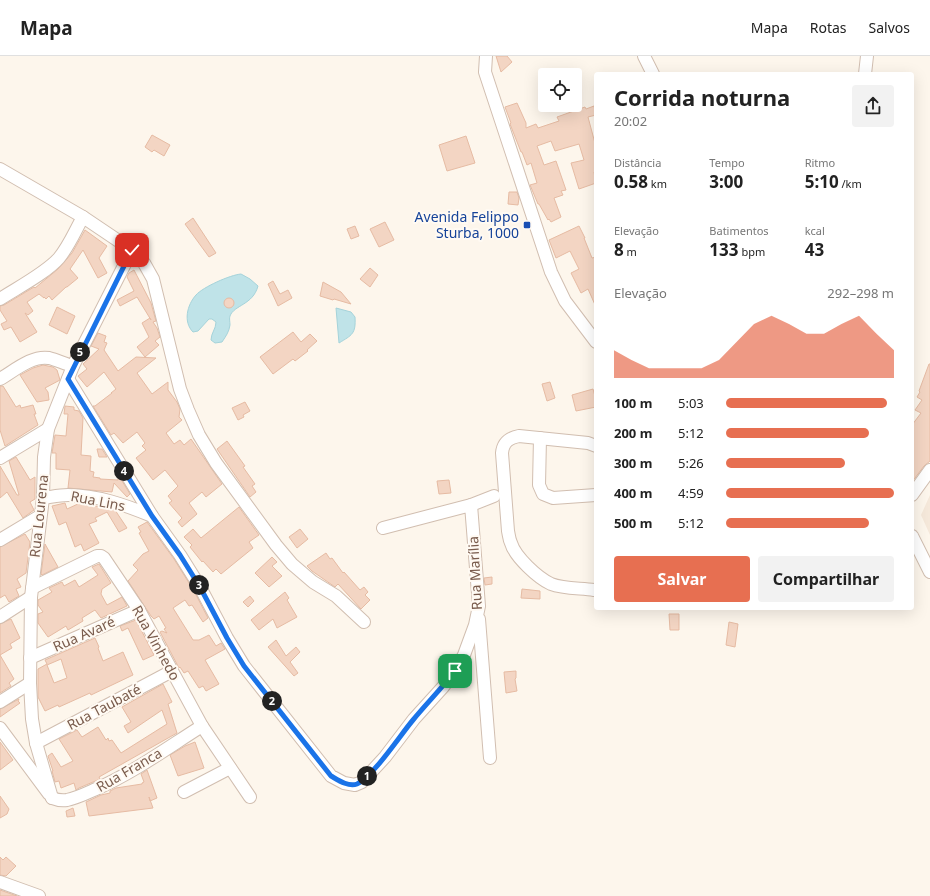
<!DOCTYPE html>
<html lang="pt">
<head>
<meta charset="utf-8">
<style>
  body { margin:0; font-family:"Noto Sans",sans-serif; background:#f2f2f2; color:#222; height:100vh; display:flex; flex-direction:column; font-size:15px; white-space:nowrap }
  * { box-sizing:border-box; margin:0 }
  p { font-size:13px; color:#767676 }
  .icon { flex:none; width:22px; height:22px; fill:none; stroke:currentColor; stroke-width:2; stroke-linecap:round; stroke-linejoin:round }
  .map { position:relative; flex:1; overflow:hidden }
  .drawer { position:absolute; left:594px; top:16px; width:320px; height:538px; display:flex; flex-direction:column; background:#fff; border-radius:4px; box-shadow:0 4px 16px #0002 }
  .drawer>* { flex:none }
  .controls { position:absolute; left:538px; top:12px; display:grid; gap:8px }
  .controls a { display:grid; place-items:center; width:44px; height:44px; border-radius:4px; background:#fff; box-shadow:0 4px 16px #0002; font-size:20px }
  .pin { position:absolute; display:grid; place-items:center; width:34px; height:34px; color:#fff; margin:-17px; border-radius:8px; box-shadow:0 2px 6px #0006 }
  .km { position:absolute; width:20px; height:20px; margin:-10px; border-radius:50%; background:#222; color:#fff; font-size:11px; line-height:20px; text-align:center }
  .round { display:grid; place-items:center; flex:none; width:42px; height:42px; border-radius:4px; background:#f2f2f2 }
  .headline { display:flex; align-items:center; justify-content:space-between; height:68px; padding:0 20px }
  h1 { font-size:22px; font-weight:700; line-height:30px }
  .stats { display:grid; grid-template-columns:repeat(3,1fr); gap:6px; height:68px; padding:4px 20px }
  .stats div { display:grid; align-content:center }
  .stats b { font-size:17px; font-weight:700 }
  .stats small { font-size:11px; font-weight:400 }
  .stats p { font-size:11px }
  .chart { height:112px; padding:8px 20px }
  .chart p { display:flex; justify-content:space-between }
  .chart svg { width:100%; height:72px; margin-top:4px; fill:#e76f51; opacity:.7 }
  .action { display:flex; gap:8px; margin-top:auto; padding:8px 20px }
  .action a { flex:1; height:46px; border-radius:4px; background:#e76f51; color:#fff; font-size:16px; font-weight:700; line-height:46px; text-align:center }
  .action a+a { background:#f2f2f2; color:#222 }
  ul { padding:0 20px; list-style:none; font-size:13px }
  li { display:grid; grid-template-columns:64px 48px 1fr; align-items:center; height:30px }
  li i { height:10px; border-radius:5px; background:#e76f51 }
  header { display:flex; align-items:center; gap:24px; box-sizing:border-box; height:56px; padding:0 20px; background:#fff; border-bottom:1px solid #e0e0e0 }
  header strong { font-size:19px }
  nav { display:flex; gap:22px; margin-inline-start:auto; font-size:14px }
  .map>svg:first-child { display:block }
  .residential { fill:#f5e8da }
  .water { fill:#bfe3e8; stroke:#a5d3da }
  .building { fill:#f3d5c3; stroke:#e6bba3; fill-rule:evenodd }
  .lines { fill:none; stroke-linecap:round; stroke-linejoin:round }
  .minor-casing { stroke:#d1beb0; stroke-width:14 }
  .minor { stroke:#fff; stroke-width:12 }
  .route-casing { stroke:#fff; stroke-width:8 }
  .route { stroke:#1a73e8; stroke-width:5 }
  .transit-dot { fill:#1a4fb4; stroke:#fffaf3; stroke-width:1.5 }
  .labels { text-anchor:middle; stroke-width:4; stroke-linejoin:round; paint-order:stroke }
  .transit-label { font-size:14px; fill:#164399; stroke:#fffaf3; text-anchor:end }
  .street-label { font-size:14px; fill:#7a5c4d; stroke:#fffaf3 }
</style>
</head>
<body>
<header>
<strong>Mapa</strong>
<nav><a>Mapa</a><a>Rotas</a><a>Salvos</a></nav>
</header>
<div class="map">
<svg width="930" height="840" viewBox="0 0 930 840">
  <rect width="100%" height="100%" fill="#fdf6ec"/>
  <path class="residential" d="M930,439V479L921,459Z"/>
  <g class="water">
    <path d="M241,218L250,223L258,230C253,249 234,249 230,260C229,262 230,266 230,269C229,276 226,280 222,286L215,287L211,284C211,277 216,273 216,266L212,263H209L198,275L193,276C183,266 187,249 196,239C203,231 230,219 241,218Z"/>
    <path d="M336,252L351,256L355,261C356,278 352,279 339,287Z"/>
  </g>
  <g class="building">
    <path d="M496,0H507L512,6L501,16Z"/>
    <path d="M517,47L526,67V72L536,68L538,72L559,65L557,61L585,51L586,53L594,50L596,59L588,61L596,91V116H594L596,127L579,133L571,107L584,104L579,88L555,95L551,85L537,90L544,109L556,105L566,134L561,135L563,139L554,142L561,161L551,166L549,163L548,164L539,148H538L530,129L537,127L531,107L527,109L522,96H521L510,68L511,67L505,51Z"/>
    <path d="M152,79L170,89L164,100L154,94L152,96L145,91Z"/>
    <path d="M466,80L475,107L447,115L439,89Z"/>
    <path d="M509,136H517L519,142L518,149L508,148Z"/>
    <path d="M193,162L216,197L209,201L185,168Z"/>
    <path d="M385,166L394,184L379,191L370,173Z"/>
    <path d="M355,170L359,180L351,183L347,173Z"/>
    <path d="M579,170L585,182H584L592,202L596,201V251L588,233L581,237L571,217L579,213L570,195L556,202L549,184Z"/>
    <path d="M85,174L107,190L99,202L107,217L98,222L83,194L70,213L78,222L67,231H66L52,244L49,240L46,243L44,241V242L39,238L27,246L33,255L28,259L25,257L37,276L20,286L11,271L4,274L1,268L7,265L0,254V250L4,249L34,231L35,232L58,213L72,197Z"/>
    <path d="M370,212L378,219L370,231L360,223Z"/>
    <path d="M134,214L151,247L156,265L153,266L157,272L160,281L155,285L159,289L145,301L137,291L149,281L142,267L150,262L151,264L137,241L120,250L117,244L134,235L127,221L129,217Z"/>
    <path d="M273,225L280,238L288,234L292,242L278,250L268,228Z"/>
    <path d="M323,226L341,236L351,248L334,243L333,244L320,240Z"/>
    <circle cx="229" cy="247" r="5"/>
    <path d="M57,251L75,260L67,278L49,269Z"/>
    <path d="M293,276L301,286L310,278L317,285L307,294L308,295L295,305L293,303L273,318L260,301Z"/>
    <path d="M98,277L106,280L104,286L107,287L104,294L118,315L136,301L156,302L137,317L152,338L168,326V334L177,346L180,353L179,361L182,364L166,377L174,388L180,384L184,389L191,383L222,428L206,441L202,436L189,447L197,458L182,471L178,466L182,462L169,447L172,445L168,440L178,430L165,414L153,424L136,402L146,394L142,390L145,387L137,376L123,387L114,377L111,379L93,350H95L112,337H111L116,333L104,316L87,331L78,320L87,313L83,308L99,293L91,290Z"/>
    <path d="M929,308H930V405L924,410L912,426V369L921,357L915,354L922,344L917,341L920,336L919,335Z"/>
    <path d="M43,309L53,311L57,314L60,324L45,332L48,336L49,344L37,346L20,319L33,312Z"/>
    <path d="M550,326L555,342L547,345L542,328Z"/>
    <path d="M0,330H3L16,351L20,349L21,352L33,349L36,358H34L38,369L5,390L0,374Z"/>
    <path d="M593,333L596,344V351L576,355L572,339Z"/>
    <path d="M245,346L250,355L243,359L244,361L238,364L232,352Z"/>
    <path d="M65,350L74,351V354L79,355L83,362L81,399L91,400L90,415L94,416L93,421L100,422V423L118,424L119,420L130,438L127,441L114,427L112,436L68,432L70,414L56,413V397H52L55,379L66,380L68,358H64Z"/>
    <path d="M227,385L245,410L243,411L255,428L252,430L256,436L250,441L217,393Z"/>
    <path d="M97,393H102L107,401H99Z"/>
    <path d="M16,401L30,424L35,421V443L30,446L34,454L23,462L7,436L0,442V410L17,439H19L9,405Z"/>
    <path d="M449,424L451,437L439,438L437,425Z"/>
    <path d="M65,447L67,453L80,447L115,454L127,472L119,476L107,456L95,462L97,465L89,468L99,487L84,495L81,488L75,491L66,466L59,469L52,450Z"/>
    <path d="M239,451L259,479L249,486L253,492L221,518L216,513L213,516L203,505L202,506L190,491L192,489L184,481L193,473L201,482Z"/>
    <path d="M147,466L174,503L194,535L208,562L203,566L192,549L189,550L185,544L173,552L193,584H199L209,579L216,590L221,587L225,593L205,604L219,628L206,635L203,630L199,632L188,615L184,617L180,611L179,612L160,576L162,575L167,577L164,573L166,572L159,560L154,563L151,560L128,525L138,514L133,509L143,498L149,495L139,477L141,476L138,471Z"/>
    <path d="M300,473L308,483L297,492L289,481Z"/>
    <path d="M25,478L30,486L26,517L17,523L21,531L16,533L19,540L9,546L5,539L0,542V491Z"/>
    <path d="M45,488L58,511L42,519L41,518Z"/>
    <path d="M326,497L330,503L332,502L343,517L344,516L360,534L364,531L368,536L365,539L370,544L361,553L338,528L335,531L312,515L307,510Z"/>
    <path d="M272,501L277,506L272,510L282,520L269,531L255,517Z"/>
    <path d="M99,508L111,527L102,533L101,538L107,549L122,541L127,550L101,562L95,554L82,562L83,565L68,574L66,570L48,581L38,567V558L43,556L38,549V544L52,536L49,532L62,526L64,530L75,524L79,531L98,519L92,511Z"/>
    <path d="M492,521V528L485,529L484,522Z"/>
    <path d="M522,533L540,535V543L521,542Z"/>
    <path d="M285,536L289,542L287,544L297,561L277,572L273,563L259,574L251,564Z"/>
    <path d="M250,540L254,545L248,551L243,546Z"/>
    <path d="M669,558H679V574H670Z"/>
    <path d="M11,563L20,582L10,588L12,592L0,599V568Z"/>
    <path d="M136,564L154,599L143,604L128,572L122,575L120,570Z"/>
    <path d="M729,566L738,568L735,591L726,589Z"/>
    <path d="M95,582L99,591L98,592L103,605L123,596L133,619L91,639L90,637L59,651L58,649L45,655L38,641V613L47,608L45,604ZM61,603L67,622L54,627L47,609Z"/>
    <path d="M276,584L286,600L296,591L300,596L290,606L298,617L294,620L268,591Z"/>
    <path d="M0,599L14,623L9,627L11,630L0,637Z"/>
    <path d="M516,615V622L515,623L517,635L506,637L504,616Z"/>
    <path d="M163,628L172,646L168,648L177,677L99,721L100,723L79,732L76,734L74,727L61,732L59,725L55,726L52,715H53L48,700L52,697L61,711L73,705L59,683L77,674L82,681L98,671L106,684L108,682L109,685L112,684L121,697L167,668L162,654L128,677L124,670L131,666L122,651Z"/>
    <path d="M19,643L18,645L20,647L0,661V653Z"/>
    <path d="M0,686L13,704L0,714Z"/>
    <path d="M195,686L204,712L178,720L170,699L185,690Z"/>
    <path d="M147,714L157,742L150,745L149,741L153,752L89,760L86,746L101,739L110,737V735L116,732L142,728V727L144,726L141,718Z"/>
    <path d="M0,740L9,753L7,758L0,762Z"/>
    <path d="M73,752L75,760L67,761L66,755Z"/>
    <path d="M0,801L3,804L6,801L16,810L6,820L0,819Z"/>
    <path d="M0,834L17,840H0Z"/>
  </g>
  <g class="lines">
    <g class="minor-casing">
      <g id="minor">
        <path d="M486,0L485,16L551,216L565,245L596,286"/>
        <path d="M644,0L653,18"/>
        <path d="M865,18L867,0"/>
        <path d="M0,113L83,161L132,194L144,207L153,223L180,333L188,354L199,379L216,407L276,489L292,508L313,526L336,540L364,566"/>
        <path d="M0,243C17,232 46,217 59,202C69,190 75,175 83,161"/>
        <path d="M0,323C14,315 32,299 49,302C57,304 65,308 73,310"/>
        <path d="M68,323L152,460L180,499L200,531L227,582L244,610L331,720L344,727L355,729L362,726L385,701L414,663L443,631L455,615L464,599L475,569L479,550L471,449L383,472"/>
        <path d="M540,382L539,429L543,438L553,442L596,439"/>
        <path d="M0,402L48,373"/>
        <path d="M912,439L930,414"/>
        <path d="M43,442C51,441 59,439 68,439C97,439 125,449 152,460"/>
        <path d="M471,449L494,440"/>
        <path d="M912,480L930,516"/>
        <path d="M0,484L40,460"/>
        <path d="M32,532L97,500H101L104,502L139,554L202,670L250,741"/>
        <path d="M594,534C581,532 564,533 551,528C538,522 515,501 511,487C509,483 509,479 508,475L502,397C503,386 509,382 519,380L588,387L596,390"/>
        <path d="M0,561L31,541"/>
        <path d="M479,563L490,702"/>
        <path d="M30,602L139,554"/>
        <path d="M0,646L30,627"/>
        <path d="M0,672L49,738"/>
        <path d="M36,687L172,615"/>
        <path d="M184,736L230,712"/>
        <path d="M52,742L36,687L32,663L30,627L31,541L43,442L44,401L48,373L73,310L132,194"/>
        <path d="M52,742C57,744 61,745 67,744C77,742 87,737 96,733C133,717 167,692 202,670"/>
        <path d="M0,826L39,840"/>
      </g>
    </g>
    <use href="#minor" class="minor"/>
  </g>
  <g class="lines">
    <g class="route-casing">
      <path id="route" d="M132,194L68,323L152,460L180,499L200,531L227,582L244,610L331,720C338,724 348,731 357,728C372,722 401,678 413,664C427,647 442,632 455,615"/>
    </g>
    <use href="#route" class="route"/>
  </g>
  <rect class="transit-dot" x="523" y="165" width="8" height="8" rx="2"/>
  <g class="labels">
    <g class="transit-label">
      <text x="519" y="166">Avenida Felippo<tspan x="519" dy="16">Sturba, 1000</tspan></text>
    </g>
    <g class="street-label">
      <text transform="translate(98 445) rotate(11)" y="5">Rua Lins</text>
      <text transform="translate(39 460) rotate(-84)" y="5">Rua Lourena</text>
      <text transform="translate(475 517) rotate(-93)" y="5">Rua Marília</text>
      <text transform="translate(84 578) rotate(-24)" y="5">Rua Avaré</text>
      <text transform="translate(156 587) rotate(61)" y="5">Rua Vinhedo</text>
      <text transform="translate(104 651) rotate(-28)" y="5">Rua Taubaté</text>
      <text transform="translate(129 714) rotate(-30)" y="5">Rua Franca</text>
    </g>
  </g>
</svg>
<div class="controls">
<a><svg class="icon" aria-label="locate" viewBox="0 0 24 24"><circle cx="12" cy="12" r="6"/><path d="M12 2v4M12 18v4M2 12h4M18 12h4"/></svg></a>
</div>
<div class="pin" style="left:455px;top:615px;background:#1e9e55"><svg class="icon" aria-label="arrive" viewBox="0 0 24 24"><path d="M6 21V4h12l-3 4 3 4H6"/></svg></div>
<div class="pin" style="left:132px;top:194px;background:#d93025"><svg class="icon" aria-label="check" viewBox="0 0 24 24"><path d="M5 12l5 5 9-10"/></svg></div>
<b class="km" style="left:367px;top:720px">1</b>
<b class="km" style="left:272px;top:645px">2</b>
<b class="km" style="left:199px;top:529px">3</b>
<b class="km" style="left:124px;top:415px">4</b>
<b class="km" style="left:80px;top:296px">5</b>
<section class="drawer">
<div class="headline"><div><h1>Corrida noturna</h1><p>20:02</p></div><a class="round"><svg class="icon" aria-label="share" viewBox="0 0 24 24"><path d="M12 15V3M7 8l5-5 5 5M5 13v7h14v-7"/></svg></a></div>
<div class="stats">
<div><p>Distância</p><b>0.58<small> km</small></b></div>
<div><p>Tempo</p><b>3:00</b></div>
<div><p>Ritmo</p><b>5:10<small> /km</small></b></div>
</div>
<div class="stats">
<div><p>Elevação</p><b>8<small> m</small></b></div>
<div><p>Batimentos</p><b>133<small> bpm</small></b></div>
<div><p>kcal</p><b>43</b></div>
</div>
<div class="chart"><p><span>Elevação</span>292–298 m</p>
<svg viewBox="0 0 160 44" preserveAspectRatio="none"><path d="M0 44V27L10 33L20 38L30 38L40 38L50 38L60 33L70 22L80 11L90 6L100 11L110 17L120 17L130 11L140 6L150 17L160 27V44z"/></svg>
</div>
<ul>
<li><b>100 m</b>5:03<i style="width:96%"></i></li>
<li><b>200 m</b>5:12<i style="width:85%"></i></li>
<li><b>300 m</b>5:26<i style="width:71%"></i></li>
<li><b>400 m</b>4:59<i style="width:100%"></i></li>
<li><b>500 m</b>5:12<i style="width:85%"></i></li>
</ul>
<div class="action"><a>Salvar</a><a>Compartilhar</a></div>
</section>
</div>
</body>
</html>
